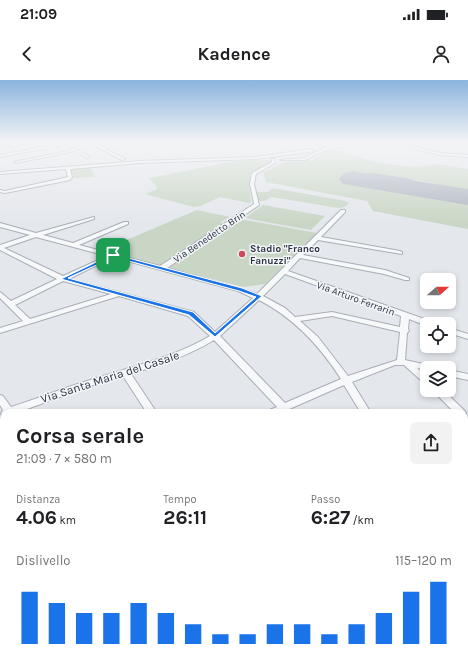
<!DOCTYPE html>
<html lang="it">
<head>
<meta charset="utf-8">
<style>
  body { margin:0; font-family:Karla,sans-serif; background:#f2f2f2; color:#202124; height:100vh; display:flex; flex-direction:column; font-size:15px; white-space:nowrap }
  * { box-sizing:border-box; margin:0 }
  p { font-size:13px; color:#757577 }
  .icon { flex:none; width:22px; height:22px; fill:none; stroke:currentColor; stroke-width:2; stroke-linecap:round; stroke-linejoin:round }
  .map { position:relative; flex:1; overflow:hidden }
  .drawer { position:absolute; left:0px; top:329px; width:468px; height:256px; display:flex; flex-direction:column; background:#fff; border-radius:12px 12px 0 0; box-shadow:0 2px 6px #0003 }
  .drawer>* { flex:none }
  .needle { width:26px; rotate:69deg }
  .fabs { position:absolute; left:420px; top:193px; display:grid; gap:8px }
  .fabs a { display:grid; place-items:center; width:36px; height:36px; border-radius:6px; background:#fff; box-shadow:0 2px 6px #0003; font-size:20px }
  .pin { position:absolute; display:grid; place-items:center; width:34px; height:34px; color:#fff; margin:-17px; border-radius:8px; box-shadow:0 2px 6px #0006 }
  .round { display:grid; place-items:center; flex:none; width:42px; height:42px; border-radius:6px; background:#f2f2f2 }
  .headline { display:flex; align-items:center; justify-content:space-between; height:68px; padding:0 16px }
  h1 { font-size:22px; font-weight:700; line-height:30px }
  .stats { display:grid; grid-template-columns:repeat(3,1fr); gap:6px; height:68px; padding:4px 16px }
  .stats div { display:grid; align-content:center }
  .stats b { font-size:20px; font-weight:700 }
  .stats small { font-size:11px; font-weight:400 }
  .stats p { font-size:11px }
  .chart { height:112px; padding:8px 16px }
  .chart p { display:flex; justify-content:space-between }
  .chart svg { width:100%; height:72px; margin-top:4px; stroke:#1a73e8; stroke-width:6 }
  .status { display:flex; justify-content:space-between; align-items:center; height:28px; padding:0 20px; background:#fff; direction:ltr }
  .status svg { height:11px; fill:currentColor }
  header { display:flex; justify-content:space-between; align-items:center; height:52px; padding:0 16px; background:#fff; font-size:18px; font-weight:700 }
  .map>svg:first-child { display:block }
  .green { fill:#c9d6c5 }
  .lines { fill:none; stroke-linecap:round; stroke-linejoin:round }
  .taxiway { fill:#b0b6c1; fill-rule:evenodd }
  .runway { fill:#b0b6c1; fill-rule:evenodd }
  .minor-casing { stroke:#a9aeb7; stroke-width:2 }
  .minor { fill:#f7f8fa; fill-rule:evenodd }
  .route { fill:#1a73e8; stroke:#fff; fill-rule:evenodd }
  .poi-dot { fill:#d1495b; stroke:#f4f6f9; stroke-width:1.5 }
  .labels { text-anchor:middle; stroke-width:3; stroke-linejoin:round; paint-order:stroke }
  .far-street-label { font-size:10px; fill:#2b3445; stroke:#f4f6f9 }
  .far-poi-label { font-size:10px; font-weight:bold; fill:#2b3445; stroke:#f4f6f9; text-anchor:start }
  .street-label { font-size:12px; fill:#2b3445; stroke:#f4f6f9 }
</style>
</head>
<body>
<div class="status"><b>21:09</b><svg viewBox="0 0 49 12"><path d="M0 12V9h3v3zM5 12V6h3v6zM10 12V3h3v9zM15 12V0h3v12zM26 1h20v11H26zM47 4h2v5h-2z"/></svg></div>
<header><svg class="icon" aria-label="back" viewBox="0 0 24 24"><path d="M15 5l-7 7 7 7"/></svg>Kadence<svg class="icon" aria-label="person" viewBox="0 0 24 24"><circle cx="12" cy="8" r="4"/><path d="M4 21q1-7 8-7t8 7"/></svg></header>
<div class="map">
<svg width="468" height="585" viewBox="0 0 468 585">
  <rect width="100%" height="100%" fill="#e4e7ec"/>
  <g class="green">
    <path d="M391,62H439L420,69Z"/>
    <path d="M332,69L372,81L395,85L419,87L437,84L468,89V112L453,110L433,103L361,92L342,101L468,122V149L373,131L367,121L266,102L263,93L266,91L285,82L312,80Z"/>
    <path d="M261,80H271L272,82L250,94L249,106L251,122L249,123L220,117L201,126L194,127L145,114L157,109V107L149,98L235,81Z"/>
    <path d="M90,87L95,97L72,98L74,96L70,89Z"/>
    <path d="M273,108L346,121L349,123L344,127L338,128L272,117L264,121H258L257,112H268Z"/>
    <path d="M263,125L325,136L311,150L245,138Z"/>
    <path d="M197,130L230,137L221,142L223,145L159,186L103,170Z"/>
    <path d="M240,139L317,153L265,204L243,207L168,188Z"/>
  </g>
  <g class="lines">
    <path class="taxiway" d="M372,93L406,98L455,113L457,115L455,117L451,118L404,104L372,99H369L370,101L369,103L365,104L357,102L355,97L356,95Z"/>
    <path class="runway" d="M352,91L468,109V125L343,104L339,99L343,94Z"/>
    <g class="minor-casing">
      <g id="minor">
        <path d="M25,62H32L0,69V67Z"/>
        <path d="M88,62H93L125,79L122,80Z"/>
        <path d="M354,62H361L326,70L305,80H280L304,78L324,68Z"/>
        <path d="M387,62H393L440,73L468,75V77L440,75Z"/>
        <path d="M446,62L468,63V65L448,63Z"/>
        <path d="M65,63L64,65L0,77V75Z"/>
        <path d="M71,67L90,77L87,78L75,71L16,83L14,82L72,70L69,68Z"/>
        <path d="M310,69L315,71L256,79L140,83L70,89L72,97L70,100L5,113L0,112V110L5,111L68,97L66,89L0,94V92L140,81L256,77Z"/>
        <path d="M272,79H274L275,83L256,94L254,104L259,125L167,188L242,209L257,214L341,130H345V132L321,157L400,171L402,172V174L318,160L303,175L385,190L409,198V200H405L384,194L300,178L288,191L433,242L434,244H427V246L409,239L408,249L409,251L407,253L405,280L432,286L433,288H427V290L417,288L427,296V304L424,303L404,285H395L352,302L371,333H361L344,305L287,330L280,333H266L267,331L277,327L214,260C188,276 160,285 131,294L157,333H147L123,296L93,305L16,333H4V336L2,335L1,333L3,330L0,325V315L3,316L11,327C36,319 61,309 87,301C130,287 170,279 210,256L188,236L119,216L0,253V248L23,241L0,218V212L11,221L57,199L0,170V165L30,155L0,147V143L36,153L94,137V139L43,155L73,163L124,142H128V144L79,165L160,186L254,124L250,104L252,93L272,82ZM36,157L107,176L63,196L4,168ZM113,177L238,211L253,218L215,252L194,232L69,199ZM285,194L401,236L400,247L332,232L295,237L285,228L263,216ZM63,201L111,214L30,239L15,225ZM259,220C294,238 320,266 341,299L285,323L220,256ZM332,236L400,252L397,280L348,296L318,257L300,241Z"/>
        <path d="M449,248L468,254V259L449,253Z"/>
        <path d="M449,290L468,294V300L449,296Z"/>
        <path d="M432,310H443L465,331L466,333L465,335L464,333H455Z"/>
        <path d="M4,438V450L0,452V440Z"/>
        <path d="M468,456V469L464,471V458Z"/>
        <path d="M464,479L468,480V498L464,496Z"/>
        <path d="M4,569V581H10L7,585H0V571Z"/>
        <path d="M106,581H122L123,585H107Z"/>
        <path d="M280,581H299L297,585H278Z"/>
        <path d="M303,581H320L322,585H305Z"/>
      </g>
    </g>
    <use href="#minor" class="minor"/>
  </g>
  <linearGradient id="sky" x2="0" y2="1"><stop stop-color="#8bb4dd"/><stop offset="0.43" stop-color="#f3f4f6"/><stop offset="1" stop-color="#f3f4f6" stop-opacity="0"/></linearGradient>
  <rect width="468" height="144" fill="url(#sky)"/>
  <path class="route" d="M113,174L242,208L262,216L215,257L189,235L61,199ZM114,177L239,211L256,217L215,253L193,232L68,198Z"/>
  <circle class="poi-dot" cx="242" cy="174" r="4"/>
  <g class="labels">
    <g class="far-street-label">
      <text transform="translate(209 156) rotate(-34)" y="4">Via Benedetto Brin</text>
      <text transform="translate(356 218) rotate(20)" y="4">Via Arturo Ferrarin</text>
    </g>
    <g class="far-poi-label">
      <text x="250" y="172">Stadio "Franco<tspan x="250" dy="12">Fanuzzi"</tspan></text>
    </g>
    <g class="street-label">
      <text transform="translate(110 297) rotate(-18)" y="4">Via Santa Maria del Casale</text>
    </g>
  </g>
</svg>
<div class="fabs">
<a><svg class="needle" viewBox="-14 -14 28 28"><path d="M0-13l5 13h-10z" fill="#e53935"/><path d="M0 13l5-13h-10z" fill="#757577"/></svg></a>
<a><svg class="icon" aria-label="locate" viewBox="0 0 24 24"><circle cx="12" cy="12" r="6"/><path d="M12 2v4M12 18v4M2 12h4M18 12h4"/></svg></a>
<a><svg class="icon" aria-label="layers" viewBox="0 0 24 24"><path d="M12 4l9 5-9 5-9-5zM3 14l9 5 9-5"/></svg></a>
</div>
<div class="pin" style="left:113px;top:175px;background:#1e9e55"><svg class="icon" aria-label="arrive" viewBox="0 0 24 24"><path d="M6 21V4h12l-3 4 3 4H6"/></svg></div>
<section class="drawer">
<div class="headline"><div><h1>Corsa serale</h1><p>21:09 · 7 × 580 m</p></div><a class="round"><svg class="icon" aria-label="share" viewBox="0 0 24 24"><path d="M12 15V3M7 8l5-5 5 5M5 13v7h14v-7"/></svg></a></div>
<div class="stats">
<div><p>Distanza</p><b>4.06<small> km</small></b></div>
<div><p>Tempo</p><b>26:11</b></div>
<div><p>Passo</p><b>6:27<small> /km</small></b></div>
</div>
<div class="chart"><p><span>Dislivello</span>115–120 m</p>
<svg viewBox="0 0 160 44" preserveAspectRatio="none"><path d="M5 44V12M15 44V19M25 44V25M35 44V25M45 44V19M55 44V25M65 44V32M75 44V38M85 44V38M95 44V32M105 44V32M115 44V38M125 44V32M135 44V25M145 44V12M155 44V6"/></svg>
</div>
</section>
</div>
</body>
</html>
